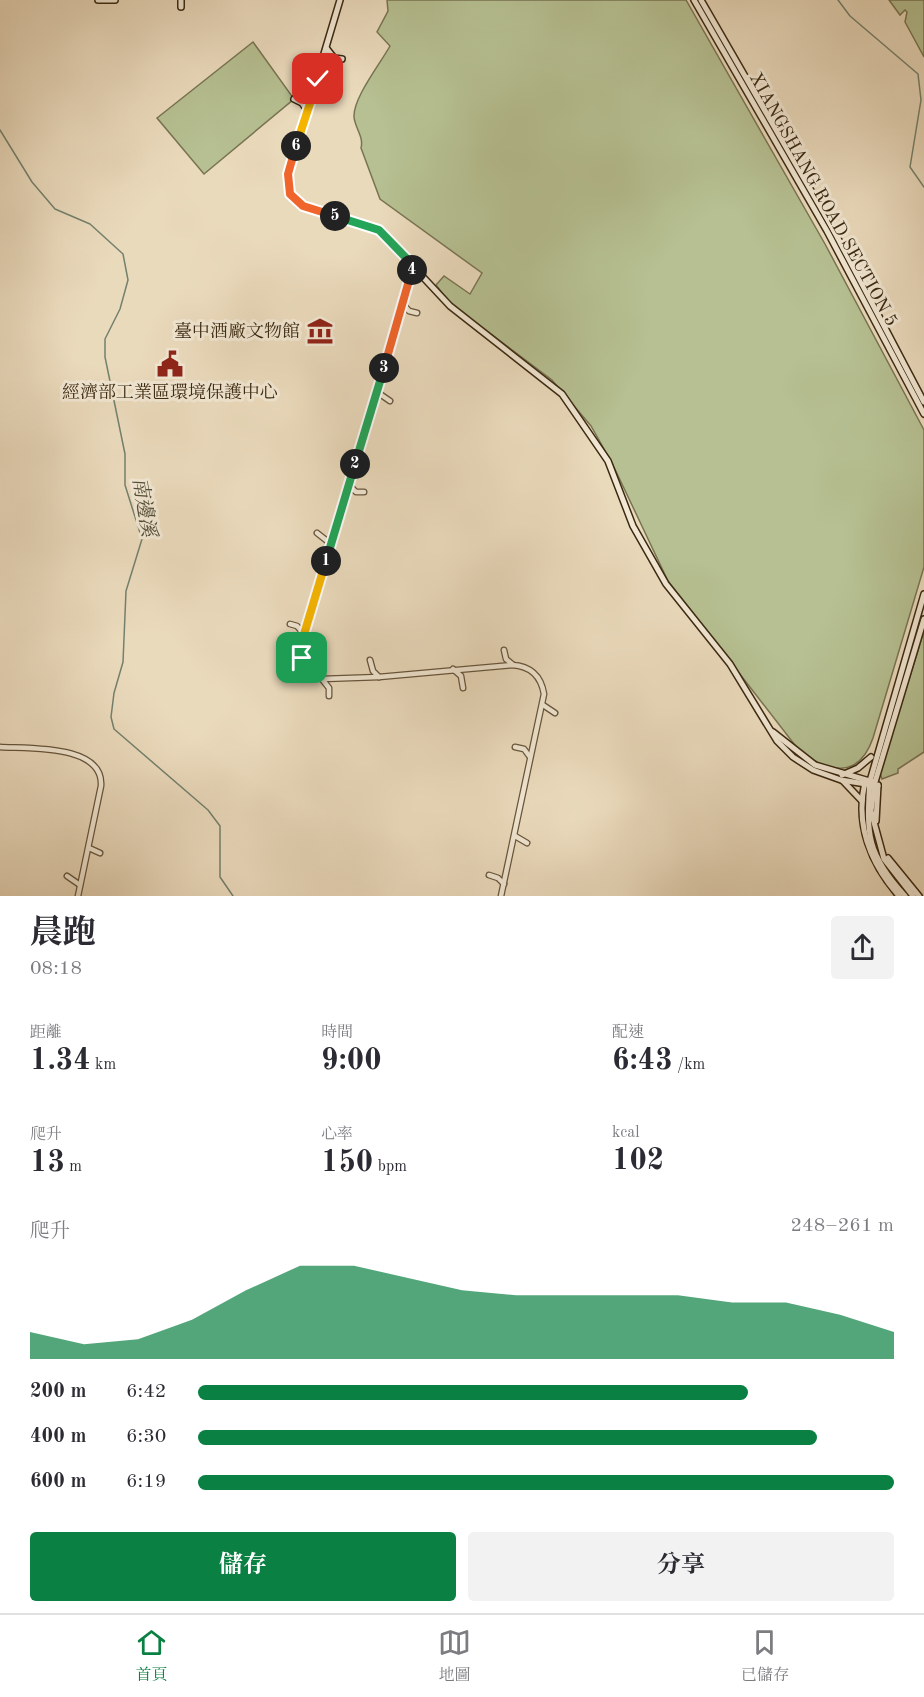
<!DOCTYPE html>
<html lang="zh-TW">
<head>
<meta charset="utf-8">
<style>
  body { margin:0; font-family:"Old Standard TT","Noto Serif TC",serif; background:#f2f2f3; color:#2b2b33; height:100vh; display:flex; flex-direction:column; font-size:22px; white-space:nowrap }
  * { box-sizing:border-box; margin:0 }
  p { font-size:20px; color:#7c7c81 }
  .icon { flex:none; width:33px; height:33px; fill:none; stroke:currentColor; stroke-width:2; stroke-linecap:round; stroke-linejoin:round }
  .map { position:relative; height:896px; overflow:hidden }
  .drawer { display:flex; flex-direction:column; background:#fff; flex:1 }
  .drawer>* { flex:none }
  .pin { position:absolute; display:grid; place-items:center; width:51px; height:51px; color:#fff; margin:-26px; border-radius:12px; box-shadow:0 3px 9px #0006 }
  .km { position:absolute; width:30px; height:30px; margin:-15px; border-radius:50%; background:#222; color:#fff; font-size:16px; line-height:30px; text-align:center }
  .round { display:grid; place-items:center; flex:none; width:63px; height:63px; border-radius:6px; background:#f2f2f3 }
  .head { display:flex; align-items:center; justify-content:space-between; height:102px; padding:0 30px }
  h1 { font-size:33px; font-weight:700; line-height:45px }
  .figures { display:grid; grid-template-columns:repeat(3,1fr); gap:9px; height:102px; padding:6px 30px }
  .figures div { display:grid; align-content:center }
  .figures b { font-size:30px; font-weight:700 }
  .figures small { font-size:16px; font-weight:400 }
  .figures p { font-size:16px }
  .chart { height:168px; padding:12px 30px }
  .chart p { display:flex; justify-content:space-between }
  .chart svg { width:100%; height:108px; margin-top:6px; fill:#0b8043; opacity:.7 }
  .action { display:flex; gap:12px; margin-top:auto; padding:12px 30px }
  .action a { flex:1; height:69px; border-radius:6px; background:#0b8043; color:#fff; font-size:24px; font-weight:700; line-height:69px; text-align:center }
  .action a+a { background:#f2f2f3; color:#2b2b33 }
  ul { padding:0 30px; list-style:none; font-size:20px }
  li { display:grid; grid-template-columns:96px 72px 1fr; align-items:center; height:45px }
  li i { height:15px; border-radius:8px; background:#0b8043 }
  .menu { display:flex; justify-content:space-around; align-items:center; height:84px; border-top:2px solid #e1e1e2; background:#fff; font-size:16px; color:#7c7c81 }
  .menu a { display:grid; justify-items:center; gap:3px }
  .menu .selected { color:#0b8043 }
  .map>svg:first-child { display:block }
  .green { fill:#b6c092; stroke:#787452; stroke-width:1.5 }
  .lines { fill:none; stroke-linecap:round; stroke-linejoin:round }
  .stream { stroke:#73816e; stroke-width:1.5 }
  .tertiary-casing { stroke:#67553c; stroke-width:7 }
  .secondary-casing { stroke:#3b2911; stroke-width:8 }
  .tertiary { stroke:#f1e7d3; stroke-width:4.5 }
  .secondary { stroke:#f1e7d3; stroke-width:5 }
  .split-1-casing { stroke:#fff; stroke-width:12 }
  .split-2-casing { stroke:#fff; stroke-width:12 }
  .split-3-casing { stroke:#fff; stroke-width:12 }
  .split-4-casing { stroke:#fff; stroke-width:12 }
  .split-5-casing { stroke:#fff; stroke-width:12 }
  .split-6-casing { stroke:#fff; stroke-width:12 }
  .split-7-casing { stroke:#fff; stroke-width:12 }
  .split-1 { stroke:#f5b400; stroke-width:8 }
  .split-2 { stroke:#22a559; stroke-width:8 }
  .split-3 { stroke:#22a559; stroke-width:8 }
  .split-4 { stroke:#f0652b; stroke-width:8 }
  .split-5 { stroke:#22a559; stroke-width:8 }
  .split-6 { stroke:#f0652b; stroke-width:8 }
  .split-7 { stroke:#f5b400; stroke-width:8 }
  .labels { text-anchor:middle; stroke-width:6; stroke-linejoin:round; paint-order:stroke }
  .street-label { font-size:18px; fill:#3b2911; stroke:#f1e7d3 }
  .poi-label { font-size:18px; fill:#3b2911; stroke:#f1e7d3; text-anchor:end }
  .water-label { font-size:20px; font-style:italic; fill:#524e38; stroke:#f1e7d3 }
</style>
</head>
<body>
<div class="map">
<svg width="924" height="896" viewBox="0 0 924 896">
  <rect width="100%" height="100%" fill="#eadabc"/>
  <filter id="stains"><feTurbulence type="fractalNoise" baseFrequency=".00333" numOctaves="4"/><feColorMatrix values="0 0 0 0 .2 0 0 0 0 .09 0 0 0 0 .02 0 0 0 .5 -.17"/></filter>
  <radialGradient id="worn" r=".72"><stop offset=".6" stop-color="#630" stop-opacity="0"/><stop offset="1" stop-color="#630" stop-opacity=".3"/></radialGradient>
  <g class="green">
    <path d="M387,0H686L825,244L924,430V567L873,738C859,778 832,773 801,753L668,581L612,463L591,426L552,380L451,304L436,285L444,276L470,294L482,273L380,199L361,148C364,137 355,128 354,117C353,98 380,64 390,46L377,32L388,11Z"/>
    <path d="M889,0H924V57L905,22L907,12L905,10L900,15Z"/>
    <path d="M253,42L294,99L204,174L157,118Z"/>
    <path d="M924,631V752L898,769V773L882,779L880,773Z"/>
  </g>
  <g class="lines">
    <g class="stream">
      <path d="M838,0L850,16L918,74L921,100L910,167L924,187"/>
      <path d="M0,130L32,182L55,209L90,224L123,254L128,280L120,309L105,339V357L125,454V485L142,539L126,591L123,662L114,693L111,717L114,729L208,810L220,826V877L233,896"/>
    </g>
    <g class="tertiary-casing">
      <g id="tertiary">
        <path d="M413,265L302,641L303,662L310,672L322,679L379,677L512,665C530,666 541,676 544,694L501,896"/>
        <path d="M403,304L409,311L417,313"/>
        <path d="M377,392L390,401"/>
        <path d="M348,484L356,492H364"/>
        <path d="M317,533L331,544"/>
        <path d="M290,624L297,626L304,634"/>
        <path d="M504,650L506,659L512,664"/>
        <path d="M370,660L373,671L379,677"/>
        <path d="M453,669L461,676L463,688"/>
        <path d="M322,679L329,688V696"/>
        <path d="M543,705L555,713"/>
        <path d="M0,747C28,749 104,744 101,786L78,896"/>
        <path d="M515,747L524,749L530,757"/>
        <path d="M515,836L527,843"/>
        <path d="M89,848L100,853"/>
        <path d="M489,875L498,878L504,884"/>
        <path d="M67,876L80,885"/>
      </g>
    </g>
    <g class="secondary-casing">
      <g id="secondary">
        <path d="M98,0H115"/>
        <path d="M181,0V7"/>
        <path d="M340,0L289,171L290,193L298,203L379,230L450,306L562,394L608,461L633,526L666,584L730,664L777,741L793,757L813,770L841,780L878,786"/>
        <path d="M694,0L827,231L924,414"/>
        <path d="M701,0L832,227L924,402"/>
        <path d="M327,49L334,58L342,59"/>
        <path d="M294,99L302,103L307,110"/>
        <path d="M773,732L815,765L873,782"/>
        <path d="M842,775L858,768L871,757"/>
        <path d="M843,781L862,801"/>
        <path d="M865,782C855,825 871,864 899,896"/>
        <path d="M876,821L878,785"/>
        <path d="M888,858L919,896"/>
        <path d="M905,896C867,855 866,834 870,781L924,594"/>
        <path d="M913,896L884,859L871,811L875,782L924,619"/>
      </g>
    </g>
    <use href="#tertiary" class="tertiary"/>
    <use href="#secondary" class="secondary"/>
  </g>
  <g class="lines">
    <g class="split-1-casing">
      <path id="split-1" d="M302,658V641L326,561"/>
    </g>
    <g class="split-2-casing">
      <path id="split-2" d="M326,561L355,464"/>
    </g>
    <g class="split-3-casing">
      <path id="split-3" d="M355,464L384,368"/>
    </g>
    <g class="split-4-casing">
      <path id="split-4" d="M384,368L412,270"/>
    </g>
    <g class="split-5-casing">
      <path id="split-5" d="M335,216L379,230L413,265L412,270"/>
    </g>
    <g class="split-6-casing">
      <path id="split-6" d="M296,146L288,174L290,194L303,206L335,216"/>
    </g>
    <g class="split-7-casing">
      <path id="split-7" d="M296,146L318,79"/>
    </g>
    <use href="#split-1" class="split-1"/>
    <use href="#split-2" class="split-2"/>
    <use href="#split-3" class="split-3"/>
    <use href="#split-4" class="split-4"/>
    <use href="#split-5" class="split-5"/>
    <use href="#split-6" class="split-6"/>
    <use href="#split-7" class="split-7"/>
  </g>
  <defs>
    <g id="museum-bare" transform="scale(2.07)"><path d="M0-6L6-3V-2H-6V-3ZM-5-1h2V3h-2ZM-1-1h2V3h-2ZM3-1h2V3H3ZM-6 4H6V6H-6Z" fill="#8f2418" stroke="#f1e7d3" stroke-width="2.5" paint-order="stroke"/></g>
    <g id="civic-bare" transform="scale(2.07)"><path d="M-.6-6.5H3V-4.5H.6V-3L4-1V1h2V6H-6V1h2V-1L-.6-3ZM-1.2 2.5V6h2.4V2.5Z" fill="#8f2418" stroke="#f1e7d3" stroke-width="2.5" paint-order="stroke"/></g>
  </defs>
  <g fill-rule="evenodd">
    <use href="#museum-bare" x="320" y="331"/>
    <use href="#civic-bare" x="170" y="364"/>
  </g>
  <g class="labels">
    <g class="street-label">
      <text transform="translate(824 199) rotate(61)" y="6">XIANGSHANG ROAD SECTION 5</text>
    </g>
    <g class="poi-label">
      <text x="300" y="337">臺中酒廠文物館</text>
      <text x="170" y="398" text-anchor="middle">經濟部工業區環境保護中心</text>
    </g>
    <g class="water-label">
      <text transform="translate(145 507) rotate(80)" y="7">南邊溪</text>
    </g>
  </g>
  <rect width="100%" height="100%" filter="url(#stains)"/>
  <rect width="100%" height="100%" fill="url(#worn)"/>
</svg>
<div class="pin" style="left:302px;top:658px;background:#1e9e55"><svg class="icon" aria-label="arrive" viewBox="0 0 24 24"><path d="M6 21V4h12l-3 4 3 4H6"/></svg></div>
<div class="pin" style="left:318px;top:79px;background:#d93025"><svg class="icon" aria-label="check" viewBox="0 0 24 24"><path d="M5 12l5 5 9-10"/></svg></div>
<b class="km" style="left:326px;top:561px">1</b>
<b class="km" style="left:355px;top:464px">2</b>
<b class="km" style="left:384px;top:368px">3</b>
<b class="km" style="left:412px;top:270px">4</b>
<b class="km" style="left:335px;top:216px">5</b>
<b class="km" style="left:296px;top:146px">6</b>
</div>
<section class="drawer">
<div class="head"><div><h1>晨跑</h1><p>08:18</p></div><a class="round"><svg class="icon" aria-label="share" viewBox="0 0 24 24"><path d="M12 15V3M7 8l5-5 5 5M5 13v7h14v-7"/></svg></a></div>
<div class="figures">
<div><p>距離</p><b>1.34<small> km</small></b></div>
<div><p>時間</p><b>9:00</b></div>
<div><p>配速</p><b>6:43<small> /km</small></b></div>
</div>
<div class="figures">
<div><p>爬升</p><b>13<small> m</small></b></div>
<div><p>心率</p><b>150<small> bpm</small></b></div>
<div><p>kcal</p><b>102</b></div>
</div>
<div class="chart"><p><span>爬升</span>248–261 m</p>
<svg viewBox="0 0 160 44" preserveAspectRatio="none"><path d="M0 44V33L10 38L20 36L30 28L40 16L50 6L60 6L70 11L80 16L90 18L100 18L110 18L120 18L130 21L140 21L150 26L160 33V44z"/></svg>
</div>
<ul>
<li><b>200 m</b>6:42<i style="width:79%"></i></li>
<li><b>400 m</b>6:30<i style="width:89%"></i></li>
<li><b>600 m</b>6:19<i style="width:100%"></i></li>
</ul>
<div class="action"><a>儲存</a><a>分享</a></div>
</section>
<nav class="menu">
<a class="selected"><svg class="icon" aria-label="home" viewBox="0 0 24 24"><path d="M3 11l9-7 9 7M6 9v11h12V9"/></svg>首頁</a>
<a><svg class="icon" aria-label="map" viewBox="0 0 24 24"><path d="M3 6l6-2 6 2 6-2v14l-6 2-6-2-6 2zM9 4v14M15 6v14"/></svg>地圖</a>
<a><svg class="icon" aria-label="saved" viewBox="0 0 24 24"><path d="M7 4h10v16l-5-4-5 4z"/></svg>已儲存</a>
</nav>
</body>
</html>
